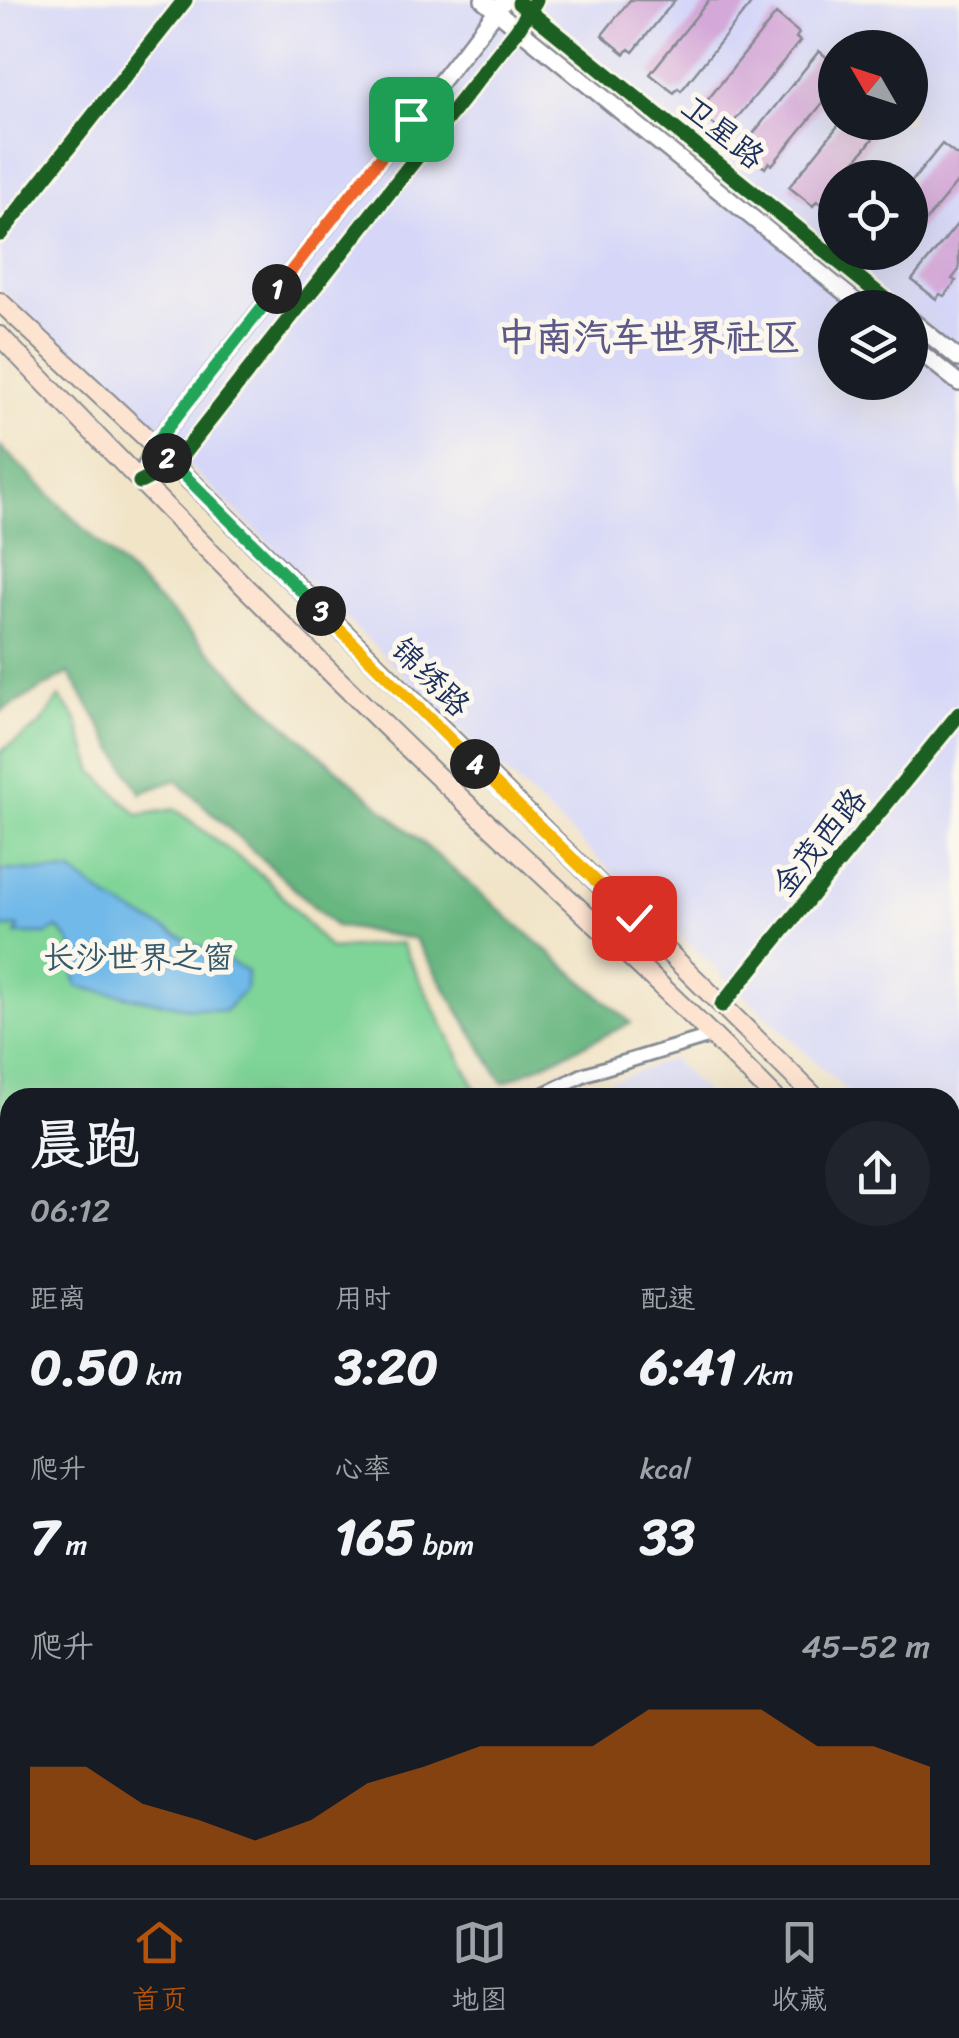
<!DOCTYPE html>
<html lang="zh">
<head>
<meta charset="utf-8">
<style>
  body { margin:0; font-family:Sriracha,"LXGW WenKai TC",sans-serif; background:#20242c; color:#f1f3f6; height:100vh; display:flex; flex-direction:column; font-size:38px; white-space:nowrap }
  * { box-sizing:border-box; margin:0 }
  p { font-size:32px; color:#9ea1a6 }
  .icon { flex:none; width:55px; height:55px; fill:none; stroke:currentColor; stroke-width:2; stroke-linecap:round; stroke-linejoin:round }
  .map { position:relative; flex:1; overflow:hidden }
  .sheet { position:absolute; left:0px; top:1088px; width:960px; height:812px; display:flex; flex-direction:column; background:#171b24; border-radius:30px 30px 0 0; box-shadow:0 10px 40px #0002 }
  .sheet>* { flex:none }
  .needle { width:65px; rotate:309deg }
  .buttons { position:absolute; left:818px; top:30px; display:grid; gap:20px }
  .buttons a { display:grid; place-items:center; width:110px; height:110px; border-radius:50%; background:#171b24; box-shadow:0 10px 40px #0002; font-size:50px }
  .pin { position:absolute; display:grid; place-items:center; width:85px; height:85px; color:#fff; margin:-42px; border-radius:20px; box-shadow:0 5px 15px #0006 }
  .km { position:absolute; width:50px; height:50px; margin:-25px; border-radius:50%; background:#222; color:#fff; font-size:28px; line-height:50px; text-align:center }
  .round { display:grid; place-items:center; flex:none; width:105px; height:105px; border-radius:52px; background:#20242c }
  .overview { display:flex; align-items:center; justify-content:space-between; height:170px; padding:0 30px }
  h1 { font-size:55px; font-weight:700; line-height:75px }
  .metrics { display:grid; grid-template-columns:repeat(3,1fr); gap:15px; height:170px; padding:10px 30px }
  .metrics div { display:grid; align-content:center }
  .metrics b { font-size:50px; font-weight:700 }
  .metrics small { font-size:28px; font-weight:400 }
  .metrics p { font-size:28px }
  .chart { height:280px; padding:20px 30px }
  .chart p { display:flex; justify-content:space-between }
  .chart svg { width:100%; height:180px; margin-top:10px; fill:#b45309; opacity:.7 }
  .menu { display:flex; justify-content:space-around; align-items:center; height:140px; border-top:2px solid #363941; background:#171b24; font-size:28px; color:#9ea1a6 }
  .menu a { display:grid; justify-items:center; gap:5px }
  .menu .current { color:#b45309 }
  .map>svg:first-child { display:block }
  .built { fill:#d6d7f8; fill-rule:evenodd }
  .green { fill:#7fd497; stroke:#4d827a; stroke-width:2.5 }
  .forest { fill:#67b680; stroke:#41726f; stroke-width:2.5 }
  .water { fill:#71b9e9; stroke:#4674a4; stroke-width:2.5 }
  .building { fill:#d4a8d8 }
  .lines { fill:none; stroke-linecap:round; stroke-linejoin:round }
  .minor-casing { stroke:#868a92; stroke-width:18 }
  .tertiary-casing { stroke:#868a92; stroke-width:20 }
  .secondary-casing { stroke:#868a92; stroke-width:22 }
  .path { stroke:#868a92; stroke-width:2.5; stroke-dasharray:8 8; stroke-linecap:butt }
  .minor { stroke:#fff; stroke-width:12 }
  .tertiary { stroke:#fff; stroke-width:15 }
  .secondary { stroke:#fde4d1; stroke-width:18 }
  .cycleway-casing { stroke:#fbf7ec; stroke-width:21 }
  .cycleway { stroke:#1b5e20; stroke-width:15 }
  .split-1-casing { stroke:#fff; stroke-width:20 }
  .split-2-casing { stroke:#fff; stroke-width:20 }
  .split-3-casing { stroke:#fff; stroke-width:20 }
  .split-4-casing { stroke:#fff; stroke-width:20 }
  .split-5-casing { stroke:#fff; stroke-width:20 }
  .split-1 { stroke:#f0652b; stroke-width:12 }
  .split-2 { stroke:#22a559; stroke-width:12 }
  .split-3 { stroke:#22a559; stroke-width:12 }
  .split-4 { stroke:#f5b400; stroke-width:12 }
  .split-5 { stroke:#f5b400; stroke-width:12 }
  .labels { text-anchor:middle; stroke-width:10; stroke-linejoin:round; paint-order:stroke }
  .street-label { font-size:32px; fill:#1b2f5e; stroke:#fbf7ec }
  .park-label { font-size:32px; fill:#34586c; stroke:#fbf7ec }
  .quarter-label { font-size:38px; font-weight:bold; fill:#5c5989; stroke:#fbf7ec }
</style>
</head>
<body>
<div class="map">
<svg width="959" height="1898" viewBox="0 0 959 1898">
  <rect width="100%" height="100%" fill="#fbf7ec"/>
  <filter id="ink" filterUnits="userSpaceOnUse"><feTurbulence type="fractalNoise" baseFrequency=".01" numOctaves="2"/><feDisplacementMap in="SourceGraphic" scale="20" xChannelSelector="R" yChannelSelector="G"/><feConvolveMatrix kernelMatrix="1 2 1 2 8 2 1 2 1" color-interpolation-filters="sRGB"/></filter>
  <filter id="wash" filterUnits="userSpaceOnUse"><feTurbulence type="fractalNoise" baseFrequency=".0048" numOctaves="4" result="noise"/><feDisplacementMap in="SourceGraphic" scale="40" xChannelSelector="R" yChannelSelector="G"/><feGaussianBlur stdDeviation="2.25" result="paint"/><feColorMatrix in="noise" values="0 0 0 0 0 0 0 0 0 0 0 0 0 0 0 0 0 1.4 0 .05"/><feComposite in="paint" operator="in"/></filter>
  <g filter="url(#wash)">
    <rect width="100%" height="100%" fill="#f1e4c7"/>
    <g class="built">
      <path d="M0,0H959V1196L950,1188V1098L853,1097L451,721L115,394L0,288ZM835,48H910V122H835ZM835,178H910V252H835ZM835,308H910V382H835Z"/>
      <path d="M672,1059L710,1097H578L608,1082Z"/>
      <path d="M150,1890H387L380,1898H143Z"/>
    </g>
    <path class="green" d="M59,697L76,718L94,772L138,815L175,809L267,879L330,949L401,943L480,1097L10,1098V1890H118L112,1898H0V752L39,726Z"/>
    <path class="forest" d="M0,446L280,720L631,1023L503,1083L415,939L335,926L176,780L141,793L69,673L0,712Z"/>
    <path class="water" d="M0,870L72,872L111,901L247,971L246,988L225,1011L184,1007L78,987C67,960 86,956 58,928L47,934H16L19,927H4L0,930Z"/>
    <g id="blocks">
      <g class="building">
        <path d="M630,0H675L633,52L629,49L625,54L602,35Z"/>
        <path d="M709,0H754L681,91L678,88L674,93L650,74Z"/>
        <path d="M776,14L799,33L796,38L800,41L729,128L726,125L722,131L698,112Z"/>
        <path d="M819,51L835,64V88L772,165L769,162L765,168L741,149Z"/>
        <path d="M841,122H886L842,178H835V186L821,204L817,201L813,206L789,187Z"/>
        <path d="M942,144L959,157V180L910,240V184Z"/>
        <path d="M959,222V270L952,279L956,281L944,296L940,294L936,299L912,280Z"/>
      </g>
    </g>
  </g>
  <g filter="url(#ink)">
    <use href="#blocks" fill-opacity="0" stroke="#868a92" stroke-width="2.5"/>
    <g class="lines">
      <g class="minor-casing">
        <g id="minor">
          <path d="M0,234L185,0"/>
          <path d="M722,1005L959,714"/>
          <path d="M536,1098L585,1074L714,1035"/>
          <path d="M130,1898L137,1890"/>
        </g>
      </g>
      <g class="tertiary-casing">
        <g id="tertiary">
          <path d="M483,0L864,308"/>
          <path d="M514,0L896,308"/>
          <path d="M910,319L959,359"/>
          <path d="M910,344L959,383"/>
          <path d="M140,482L174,465L517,30L536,0"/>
          <path d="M140,482L154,445L505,0"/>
        </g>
      </g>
      <g class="secondary-casing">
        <g id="secondary">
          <path d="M0,302L154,445L816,1098"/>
          <path d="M0,336C142,484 286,631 434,773C548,881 665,986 775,1098"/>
          <path d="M950,1229L959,1238"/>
          <path d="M950,1274L959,1283"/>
        </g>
      </g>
      <path class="path" d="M222,1898L228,1890"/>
      <use href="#minor" class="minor"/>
      <use href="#tertiary" class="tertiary"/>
      <use href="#secondary" class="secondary"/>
      <g class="cycleway-casing">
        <g id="cycleway">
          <path d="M519,3L896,308"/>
          <path d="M0,234L185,0"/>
          <path d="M140,482L174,465L517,30L536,0"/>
          <path d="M722,1005L959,714"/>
        </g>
      </g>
      <use href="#cycleway" class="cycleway"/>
    </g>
  </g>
  <g class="lines" filter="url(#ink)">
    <g class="split-1-casing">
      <path id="split-1" d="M277,289L411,119"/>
    </g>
    <g class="split-2-casing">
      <path id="split-2" d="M167,458L154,445L277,289"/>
    </g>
    <g class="split-3-casing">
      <path id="split-3" d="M167,458L321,611"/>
    </g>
    <g class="split-4-casing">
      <path id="split-4" d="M321,611L475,764"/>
    </g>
    <g class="split-5-casing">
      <path id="split-5" d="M475,764L634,918"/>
    </g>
    <use href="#split-1" class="split-1"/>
    <use href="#split-2" class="split-2"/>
    <use href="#split-3" class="split-3"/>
    <use href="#split-4" class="split-4"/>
    <use href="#split-5" class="split-5"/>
  </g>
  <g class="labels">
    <g class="street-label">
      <text transform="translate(723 132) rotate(39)" y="11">卫星路</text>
      <text transform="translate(431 677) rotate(45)" y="11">锦绣路</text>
      <text transform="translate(819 842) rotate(-51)" y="11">金茂西路</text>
    </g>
    <g class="park-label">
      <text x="139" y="968">长沙世界之窗</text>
    </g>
    <g class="quarter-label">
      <text x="649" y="350">中南汽车世界社区</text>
    </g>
  </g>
</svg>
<div class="buttons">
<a><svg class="needle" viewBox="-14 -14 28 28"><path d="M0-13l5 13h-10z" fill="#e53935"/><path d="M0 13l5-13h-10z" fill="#9ea1a6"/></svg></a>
<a><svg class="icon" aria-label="locate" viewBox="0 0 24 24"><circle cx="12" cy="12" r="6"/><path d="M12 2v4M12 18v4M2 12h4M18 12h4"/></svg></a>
<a><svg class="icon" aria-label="layers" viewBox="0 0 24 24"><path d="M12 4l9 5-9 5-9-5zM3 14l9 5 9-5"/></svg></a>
</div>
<div class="pin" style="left:411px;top:119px;background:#1e9e55"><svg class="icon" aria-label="arrive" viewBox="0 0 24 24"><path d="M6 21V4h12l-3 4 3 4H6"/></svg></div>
<div class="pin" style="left:634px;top:918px;background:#d93025"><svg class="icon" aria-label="check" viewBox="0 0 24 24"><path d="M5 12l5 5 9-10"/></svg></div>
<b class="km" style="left:277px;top:289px">1</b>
<b class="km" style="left:167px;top:458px">2</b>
<b class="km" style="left:321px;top:611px">3</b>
<b class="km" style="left:475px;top:764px">4</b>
<section class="sheet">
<div class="overview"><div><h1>晨跑</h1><p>06:12</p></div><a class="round"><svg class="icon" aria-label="share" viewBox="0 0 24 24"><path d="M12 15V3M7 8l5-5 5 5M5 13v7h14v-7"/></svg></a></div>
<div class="metrics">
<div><p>距离</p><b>0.50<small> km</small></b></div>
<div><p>用时</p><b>3:20</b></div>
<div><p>配速</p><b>6:41<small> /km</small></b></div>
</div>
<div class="metrics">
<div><p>爬升</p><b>7<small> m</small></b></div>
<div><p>心率</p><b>165<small> bpm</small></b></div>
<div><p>kcal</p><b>33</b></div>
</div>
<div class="chart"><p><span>爬升</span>45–52 m</p>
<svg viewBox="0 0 160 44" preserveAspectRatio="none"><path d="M0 44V20L10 20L20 29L30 33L40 38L50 33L60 24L70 20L80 15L90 15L100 15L110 6L120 6L130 6L140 15L150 15L160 20V44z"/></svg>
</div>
</section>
</div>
<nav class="menu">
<a class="current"><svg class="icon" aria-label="home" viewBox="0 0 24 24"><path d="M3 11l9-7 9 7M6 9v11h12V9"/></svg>首页</a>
<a><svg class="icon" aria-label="map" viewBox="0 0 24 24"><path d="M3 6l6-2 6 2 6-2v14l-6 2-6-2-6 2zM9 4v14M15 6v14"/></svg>地图</a>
<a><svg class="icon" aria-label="saved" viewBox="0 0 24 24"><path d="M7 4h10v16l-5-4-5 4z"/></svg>收藏</a>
</nav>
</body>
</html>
